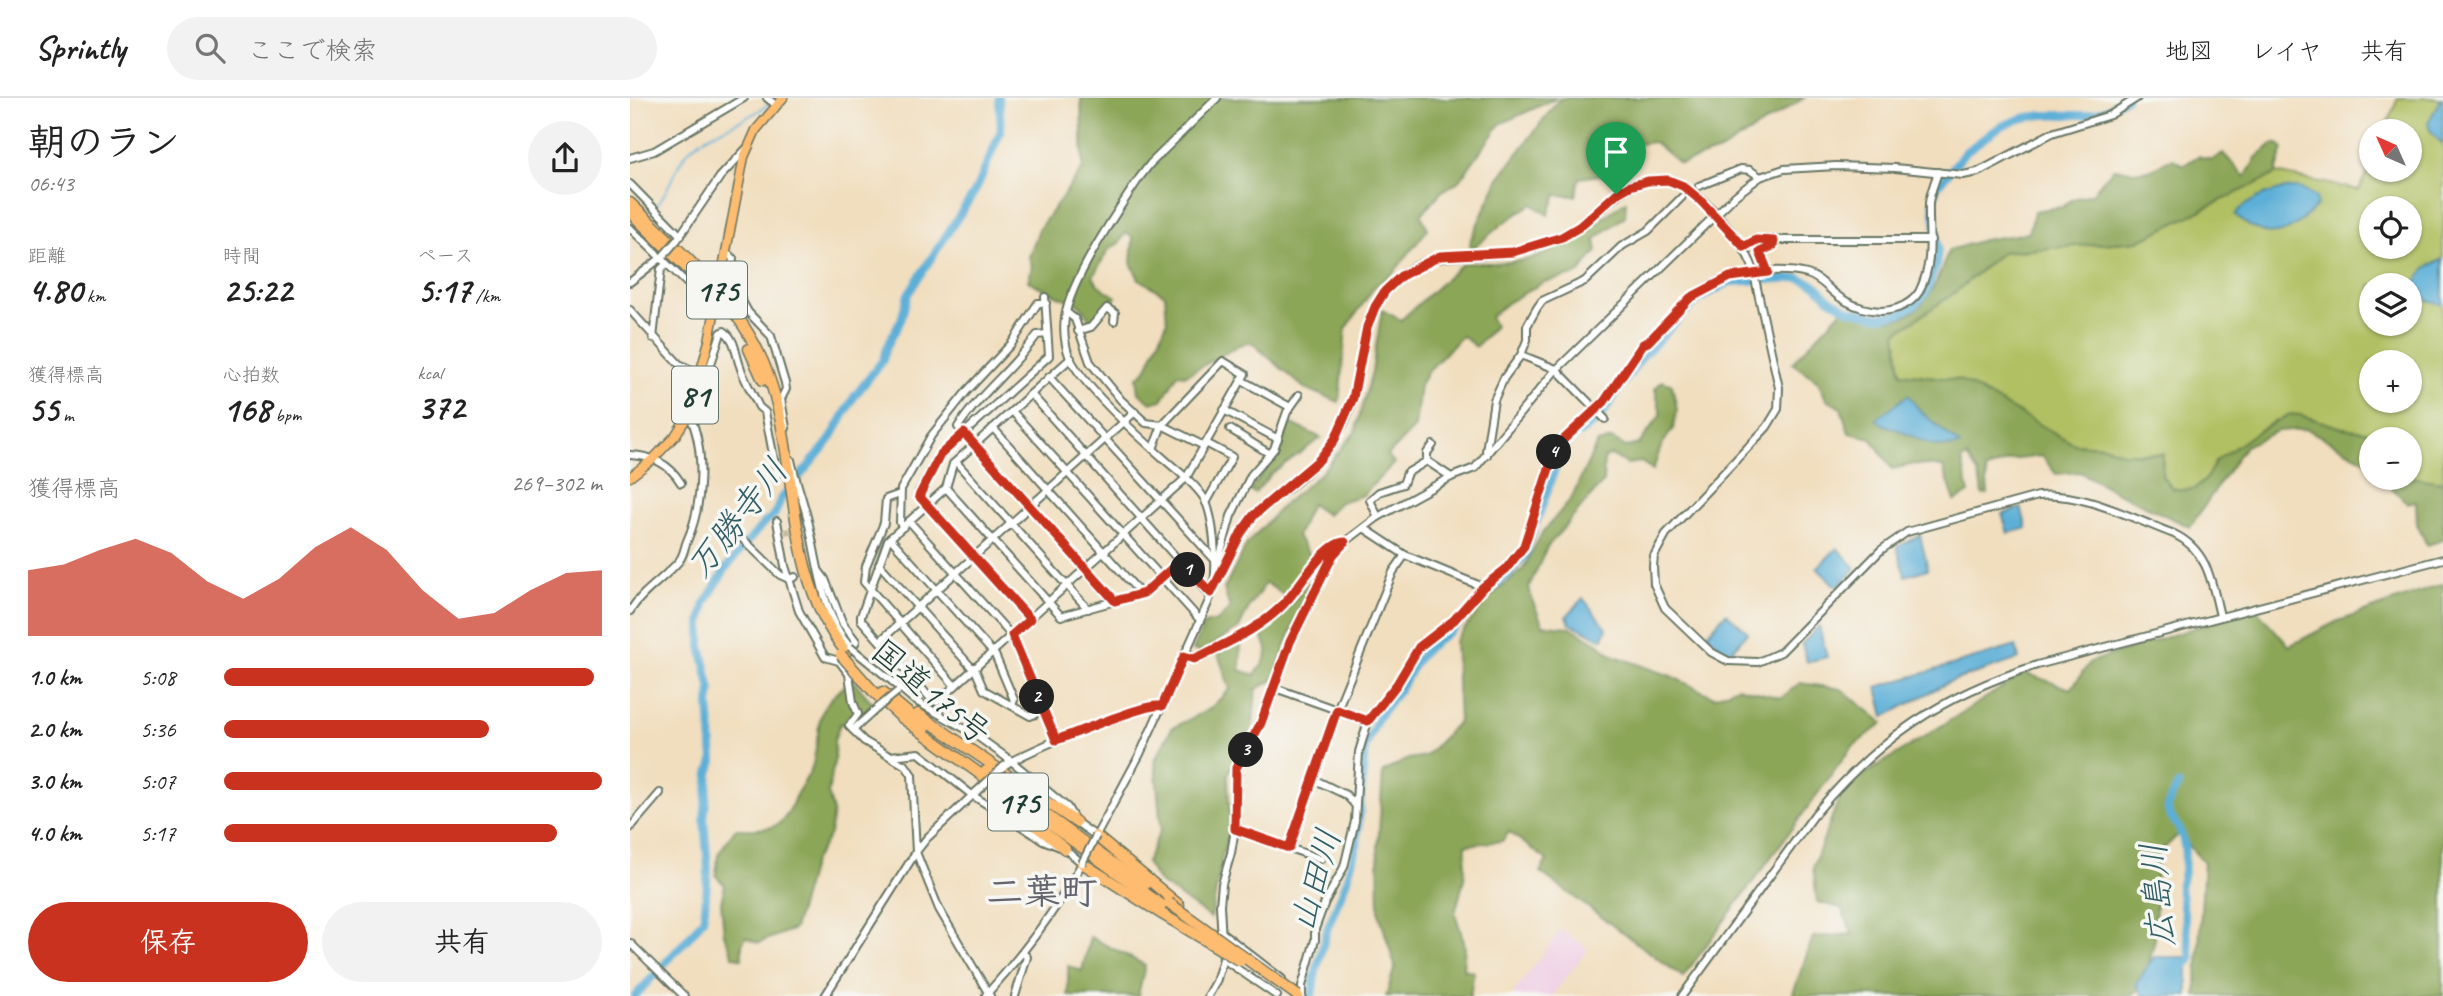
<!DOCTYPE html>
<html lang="ja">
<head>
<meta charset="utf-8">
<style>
  body { margin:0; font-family:Caveat,"Klee One",sans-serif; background:#f2f2f2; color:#222; height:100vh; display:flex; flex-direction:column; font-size:26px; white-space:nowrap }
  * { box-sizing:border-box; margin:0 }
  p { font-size:23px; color:#767676 }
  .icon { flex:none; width:38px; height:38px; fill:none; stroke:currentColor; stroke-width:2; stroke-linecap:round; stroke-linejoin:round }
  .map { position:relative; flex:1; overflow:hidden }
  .details { display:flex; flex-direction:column; background:#fff; width:630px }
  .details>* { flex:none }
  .needle { width:46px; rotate:315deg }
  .fabs { position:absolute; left:1729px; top:21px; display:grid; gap:14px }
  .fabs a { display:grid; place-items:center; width:63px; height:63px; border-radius:50%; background:#fff; box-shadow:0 2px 5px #0004; font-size:35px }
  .pin { position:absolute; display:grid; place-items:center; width:60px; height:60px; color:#fff; margin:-72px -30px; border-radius:50% 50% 50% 0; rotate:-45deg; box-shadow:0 0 7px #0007 }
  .pin .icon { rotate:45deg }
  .km { position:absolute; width:35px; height:35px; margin:-18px; border-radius:50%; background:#222; color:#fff; font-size:19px; line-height:35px; text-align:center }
  .round { display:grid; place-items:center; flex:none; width:74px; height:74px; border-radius:37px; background:#f2f2f2 }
  .overview { display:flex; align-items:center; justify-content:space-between; height:119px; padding:0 28px }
  h1 { font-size:38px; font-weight:700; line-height:52px }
  .stats { display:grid; grid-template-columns:repeat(3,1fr); gap:10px; height:119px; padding:7px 28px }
  .stats div { display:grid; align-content:center }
  .stats b { font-size:35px; font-weight:700 }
  .stats small { font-size:19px; font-weight:400 }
  .stats p { font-size:19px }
  .chart { height:196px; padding:14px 28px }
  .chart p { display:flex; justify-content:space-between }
  .chart svg { width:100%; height:126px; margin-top:7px; fill:#c8321e; opacity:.7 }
  .action { display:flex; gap:14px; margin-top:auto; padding:14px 28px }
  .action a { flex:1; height:80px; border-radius:42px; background:#c8321e; color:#fff; font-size:28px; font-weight:700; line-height:80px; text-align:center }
  .action a+a { background:#f2f2f2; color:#222 }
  ul { padding:0 28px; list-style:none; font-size:23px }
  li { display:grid; grid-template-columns:112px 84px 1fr; align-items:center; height:52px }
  li i { height:18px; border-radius:9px; background:#c8321e }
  header { display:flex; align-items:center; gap:42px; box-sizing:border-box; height:98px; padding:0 35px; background:#fff; border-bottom:2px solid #e0e0e0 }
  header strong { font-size:33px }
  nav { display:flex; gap:38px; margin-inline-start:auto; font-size:24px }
  .search { width:490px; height:63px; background:#f2f2f2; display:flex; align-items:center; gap:18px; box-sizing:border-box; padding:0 24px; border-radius:38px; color:#767676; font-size:26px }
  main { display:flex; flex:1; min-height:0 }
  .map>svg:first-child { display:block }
  .built { fill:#f0d0e4 }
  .green { fill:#b1c062; stroke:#687e4b; stroke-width:2; fill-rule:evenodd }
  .forest { fill:#8ca658; stroke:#567246; stroke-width:2 }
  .water { fill:#5bafd7; stroke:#3d7686; stroke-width:2 }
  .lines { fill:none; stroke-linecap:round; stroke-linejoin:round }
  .stream { stroke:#5bafd7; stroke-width:2 }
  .river { stroke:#5bafd7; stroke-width:8 }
  .minor-tunnel { stroke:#c7bea2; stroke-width:6; stroke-dasharray:6 3; stroke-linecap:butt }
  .minor-casing { stroke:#687564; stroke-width:10 }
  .major-casing { stroke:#687564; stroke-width:11 }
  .highway-casing { stroke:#687564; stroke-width:13 }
  .minor { stroke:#fff; stroke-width:6 }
  .major { stroke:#fdbc70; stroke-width:8 }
  .highway { stroke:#fdbc70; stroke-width:10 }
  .minor-bridge-casing { stroke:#687564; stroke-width:10; stroke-linecap:butt }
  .highway-bridge-casing { stroke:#687564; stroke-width:13; stroke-linecap:butt }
  .minor-bridge { stroke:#fff; stroke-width:6 }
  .highway-bridge { stroke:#fdbc70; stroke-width:10 }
  .route-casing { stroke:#fff; stroke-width:14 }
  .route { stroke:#c8321e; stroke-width:9 }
  .labels { text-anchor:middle; stroke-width:7; stroke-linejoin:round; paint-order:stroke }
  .shield { fill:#f6f6f2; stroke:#60746d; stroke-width:2 }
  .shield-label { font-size:32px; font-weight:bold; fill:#1f3d34 }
  .street-label { font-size:33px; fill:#1f3d34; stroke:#f6f6f2 }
  .water-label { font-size:35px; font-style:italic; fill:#315f65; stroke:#f6f6f2 }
  .quarter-label { font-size:37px; font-weight:bold; fill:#63646d; stroke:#f6f6f2 }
</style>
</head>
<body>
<header>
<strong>Sprintly</strong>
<div class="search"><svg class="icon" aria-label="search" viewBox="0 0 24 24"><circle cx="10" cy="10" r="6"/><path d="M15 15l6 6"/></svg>ここで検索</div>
<nav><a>地図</a><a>レイヤ</a><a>共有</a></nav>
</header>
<main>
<section class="details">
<div class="overview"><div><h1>朝のラン</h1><p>06:43</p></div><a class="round"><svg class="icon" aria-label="share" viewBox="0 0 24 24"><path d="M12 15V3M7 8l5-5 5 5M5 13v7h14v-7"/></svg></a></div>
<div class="stats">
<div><p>距離</p><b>4.80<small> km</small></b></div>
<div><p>時間</p><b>25:22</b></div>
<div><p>ペース</p><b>5:17<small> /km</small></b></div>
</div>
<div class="stats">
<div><p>獲得標高</p><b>55<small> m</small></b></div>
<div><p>心拍数</p><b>168<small> bpm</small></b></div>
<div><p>kcal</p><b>372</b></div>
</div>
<div class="chart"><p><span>獲得標高</span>269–302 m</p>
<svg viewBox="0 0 160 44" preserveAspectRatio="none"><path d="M0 44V21L10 19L20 14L30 10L40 15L50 25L60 31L70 24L80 13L90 6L100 14L110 28L120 38L130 36L140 28L150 22L160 21V44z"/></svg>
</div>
<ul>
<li><b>1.0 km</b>5:08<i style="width:98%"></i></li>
<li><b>2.0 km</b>5:36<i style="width:70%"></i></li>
<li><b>3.0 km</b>5:07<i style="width:100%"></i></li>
<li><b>4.0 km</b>5:17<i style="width:88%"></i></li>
</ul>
<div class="action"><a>保存</a><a>共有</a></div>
</section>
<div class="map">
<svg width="1813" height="898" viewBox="0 0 1813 898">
  <rect width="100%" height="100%" fill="#f6f6f2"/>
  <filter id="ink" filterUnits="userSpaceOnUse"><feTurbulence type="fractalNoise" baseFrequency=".0143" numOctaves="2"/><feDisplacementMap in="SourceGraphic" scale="14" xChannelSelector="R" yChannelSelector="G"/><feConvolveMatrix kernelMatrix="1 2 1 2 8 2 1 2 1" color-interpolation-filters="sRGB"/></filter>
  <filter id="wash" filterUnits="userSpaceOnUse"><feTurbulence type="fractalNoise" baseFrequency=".00686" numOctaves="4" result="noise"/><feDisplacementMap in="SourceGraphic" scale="28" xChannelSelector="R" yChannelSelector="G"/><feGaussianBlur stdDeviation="1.57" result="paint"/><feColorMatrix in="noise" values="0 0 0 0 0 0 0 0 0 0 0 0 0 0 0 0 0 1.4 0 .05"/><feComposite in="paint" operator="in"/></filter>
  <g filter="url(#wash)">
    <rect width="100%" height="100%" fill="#f1debe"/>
    <path class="built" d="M931,831L958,851L922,898H883L882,897Z"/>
    <path class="green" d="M1768,0H1813V384L1795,383L1780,379V341H1765L1761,331L1741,334L1712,330L1670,317L1645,323L1627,334L1586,363L1575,382L1564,391L1552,392L1542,390L1532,378L1533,356L1494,355L1473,348L1444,346L1330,282L1271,275L1266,235L1323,196L1372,154L1508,143L1636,73L1729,92L1741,64V72H1780V33H1754ZM1741,110H1780V149H1741ZM1741,187H1780V226H1741ZM1741,264H1780V303H1741Z"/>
    <g class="forest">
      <path d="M451,0H927L870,26L829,83L811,94L791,117L798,131L764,174L745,188L716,231L709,304L674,290L621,244L612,246L556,277L548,276L532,302L521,305L509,295L507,280L516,272L537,224L535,197L509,181L501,165L503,140L496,135L489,145L479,151L463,178L468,187L486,199L461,226L453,210L447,205L428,198L398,183L402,168L399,159L409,131L453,70Z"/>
      <path d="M930,0H1174L1090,53L1050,66L1024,44L1000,47L985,75L949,80L946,98L926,97L918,117L902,106L872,126L841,152L840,143L869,80Z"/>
      <path d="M1642,46H1648L1653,50L1646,76L1508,143L1372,154L1323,196L1266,235L1271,275L1330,282L1444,346L1473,348L1494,355L1533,356L1532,378L1542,390L1552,392L1564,391L1575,382L1586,363L1627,334L1660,316L1670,317L1712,330L1741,334L1761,331L1765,341H1741V369L1736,363L1677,331L1647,333L1615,348L1560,429L1488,395L1450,374L1426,376L1412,358L1380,362L1356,372L1358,396L1353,397L1348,375L1337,359L1332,362L1339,395L1325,403L1313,369L1285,366L1262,371L1241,340L1219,335L1211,310L1196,301L1188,283L1162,265L1212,212C1225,215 1253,224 1265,221C1298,214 1309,179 1319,152L1353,142L1399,135L1404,113L1432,109L1443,101L1462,96L1483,71C1496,72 1509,76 1523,71C1531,68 1531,63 1543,61L1554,67L1568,58L1582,62L1593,55L1615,79L1627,59Z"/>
      <path d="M996,103L995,118L965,141L967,153L948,176L914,184L877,205L860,219L865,228L846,249L832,238L798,273L790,287L785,329L758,357L764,365L733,397L710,404L697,417L681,406L667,438L682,461L655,498L636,485L619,509L609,530L571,554L563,552L574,526L587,523L600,511L594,491L617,446L653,407L691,375L725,334L742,273L752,212L771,222L833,165C857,165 880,166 903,160C929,153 973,119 996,103Z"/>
      <path d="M1032,283L1042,287L1047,312L1043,331L1032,346L1023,372L1011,364L997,366L981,357L974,360L973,384L917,449L899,489L902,502L913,527L940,529L969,546L982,557L1041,578L1084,599L1107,589L1151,600L1170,585L1211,591L1253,625L1222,649L1053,879L910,774L917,762L879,734L872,743L836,747L834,782L825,815L835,847L833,871L844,874L840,898H756L765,868L749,815L748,749L753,674L778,661L796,658L829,623L825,543L858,501L893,471L912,435L941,401L967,345L982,341L996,349L1009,346L1031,316L1025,291Z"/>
      <path d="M660,325L691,340L641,376L625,395L620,393L642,362Z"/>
      <path d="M1780,379L1813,384V442L1797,447L1787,426L1786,403L1777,405L1752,380Z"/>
      <path d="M695,464C673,502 657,540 644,582L626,591L623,627L598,676L600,731L592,759L581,820L529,784L516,765L531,731L525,662L542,630L580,611L600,591L588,556L611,542L610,572L625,577C639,557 642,554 628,532L653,516Z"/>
      <path d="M1813,486V898H1566L1574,764L1548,737L1527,757L1525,841L1514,885L1501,898H1162L1183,839L1223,836L1211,810L1187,804L1183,769L1213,690L1395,575L1441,591L1460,564L1625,510L1659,548L1706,524Z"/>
      <path d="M223,582L244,607L228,623L210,626L204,643L205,660L198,695L203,713L200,736L183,764L164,831L128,845L116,839L112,846V861L103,858L94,836L91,804L95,787L86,778L88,756L105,731C117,731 137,733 148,726C157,720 161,709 165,699C170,688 180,678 183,666C193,621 181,611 223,582Z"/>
      <path d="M460,839L515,867L508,898H438V868L452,873Z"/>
    </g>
    <g class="water">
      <path d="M1811,0H1813V47L1800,32L1798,25Z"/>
      <path d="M1669,90L1686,99L1687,107C1658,138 1640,147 1605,117C1618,100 1647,90 1669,90Z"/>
      <path d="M1813,161V206C1800,206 1788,199 1785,185L1797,169Z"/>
      <path d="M1278,297L1290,313L1330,347C1304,354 1289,340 1266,331C1257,328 1253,327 1246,321Z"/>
      <path d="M1391,410L1397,430L1378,435L1372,416Z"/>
      <path d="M1290,437L1298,471L1275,478L1267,449Z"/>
      <path d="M1207,450L1226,470L1209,487H1204L1187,470Z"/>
      <path d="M953,500L977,531L972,541L939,525L940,523L936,519Z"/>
      <path d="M1096,515L1118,534L1099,556L1077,537Z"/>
      <path d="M1189,528L1197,559L1177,564L1172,546Z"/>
      <path d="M1386,548L1389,561L1319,584L1254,619L1247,589Z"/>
      <path d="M1524,859H1558V898H1513L1506,886Z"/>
    </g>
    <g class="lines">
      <g class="stream">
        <path d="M26,108C41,91 44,68 59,52C78,33 117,24 140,5"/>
        <path d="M17,114L20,112"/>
      </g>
      <g class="river">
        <path d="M1548,687C1545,693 1539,701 1538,708C1536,718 1547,724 1550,733C1557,749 1556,773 1550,789L1561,861L1552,871"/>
        <path d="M5,898L61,837L73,821L75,810L78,772L74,721L79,675L83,663L79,605L81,593L71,548V524L75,505L96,470L132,427L145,416L151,401L200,342L224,299L253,262L256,250L271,222L278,196L347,90L371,32L369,0"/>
        <path d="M682,898L685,877L698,829L717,782L727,746L735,650L748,620L772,588L787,562L795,552L825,529L850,500L879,476L895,457L931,354L940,342L963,326L974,314L1012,259L1068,202L1100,184L1169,180L1186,187L1198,200L1219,212L1249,219L1271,215L1286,206L1295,196L1306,167L1308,152L1303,104L1307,89L1335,54L1371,28L1393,20L1413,17H1456L1476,12L1496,0"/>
      </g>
    </g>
  </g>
  <g filter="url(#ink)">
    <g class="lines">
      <path class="minor-tunnel" d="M155,434L170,431"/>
      <g class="minor-casing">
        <g id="minor">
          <path d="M137,0L146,7"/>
          <path d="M0,60L24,53L114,0"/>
          <path d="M0,86L51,138"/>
          <path d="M1069,88L1111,71L1120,72L1130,79"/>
          <path d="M0,130L68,196"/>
          <path d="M47,142L90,79L117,50"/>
          <path d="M1114,149L1126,142H1301"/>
          <path d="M96,155L103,160L101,183L118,214L141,238L155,285L156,291L151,301L156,330"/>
          <path d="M1138,175L1130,154L1143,148L1144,143"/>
          <path d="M0,184L32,159"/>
          <path d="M1127,190L1149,290L1148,311L1137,329L1036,436L1024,458L1023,468L1024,486L1035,510L1081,554L1098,563L1128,564L1151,554L1251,452L1277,434L1408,398C1454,394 1501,420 1544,436C1578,452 1582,485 1590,518"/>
          <path d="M0,212L49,266L70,276L79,272L91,235L94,233C106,242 105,255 110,268C114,282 123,296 129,309L135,314L147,377"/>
          <path d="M436,214L445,221L460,264L491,302L516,325L532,327L574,348"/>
          <path d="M448,233L461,229L477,210L485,215L484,223"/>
          <path d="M417,236L407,237C384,270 350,295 328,329L485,503"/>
          <path d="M23,240L31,171L36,166"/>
          <path d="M891,257L926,271L975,321"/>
          <path d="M441,260L323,366L316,390L258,442L231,518V522L302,602L307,604L556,380L615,276L593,263L532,327L523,351"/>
          <path d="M419,279L584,461"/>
          <path d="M611,282L660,309"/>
          <path d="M401,296L576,493L581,495C594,470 605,438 624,417C634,406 647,399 658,391C682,372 702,350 715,323C735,282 725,229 756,193C795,146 832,164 882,154C898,151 913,146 928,140C968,126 988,77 1037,82C1067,86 1114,143 1123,170"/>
          <path d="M594,312L648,341"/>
          <path d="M382,313L570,522"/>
          <path d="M363,330L511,496"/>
          <path d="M600,331L640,356"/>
          <path d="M0,357C22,358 39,365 51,385"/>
          <path d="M857,357L856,353L864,302L874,280L891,257L897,242V228L907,210L912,203L955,183L992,148L1018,133L1052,99"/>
          <path d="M161,362C166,385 175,407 180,431C188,468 194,520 220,549"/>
          <path d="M797,363L821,379"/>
          <path d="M326,364L458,511"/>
          <path d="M316,390L431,518L514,495L549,463"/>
          <path d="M270,396L256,401L254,425L236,468L234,484L325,588"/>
          <path d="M576,405L602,359L576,345"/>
          <path d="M748,419L740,402L749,394L773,386L777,375L797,363V355L803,347"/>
          <path d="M147,423L155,468L169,513L195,559L209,563L219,576L223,604L228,616L219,628L234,643L276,668L282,677L286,754L309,811L360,898"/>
          <path d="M279,423L381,537L426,642"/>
          <path d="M95,424L150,477L159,481L165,479"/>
          <path d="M273,429L270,425L271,391L301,338L337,293L382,245L408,205H416"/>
          <path d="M260,440L365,557L384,602L382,607"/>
          <path d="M249,466L343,571"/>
          <path d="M586,472L601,418L621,377L644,351L657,314L669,297"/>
          <path d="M189,473L195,481L213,526L226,543L221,552"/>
          <path d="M853,489L876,471L894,448L924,354L932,343L974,304L1013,246L1019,244C1043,218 1066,188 1102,179C1124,173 1155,170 1177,176C1188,179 1195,187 1203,194C1219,208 1246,218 1268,210C1276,207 1284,202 1289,194C1305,162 1298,139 1299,105C1300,95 1305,84 1308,74"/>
          <path d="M0,513C13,492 34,481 49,463C54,457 54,450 57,443C73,407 76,351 59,316"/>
          <path d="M400,521L289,398V394L310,357L419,258L415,199"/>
          <path d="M250,543L505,314"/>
          <path d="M554,558L564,561C597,545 635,529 659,500C671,486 696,444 715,444"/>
          <path d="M344,569L354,592L400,618L413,613"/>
          <path d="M262,583L284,602L344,636L380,662L437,709L446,724L466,738L510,656L578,505C580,499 583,492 584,485C587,465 584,418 574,400C564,384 546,372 532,359C506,336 457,292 441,262C435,250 433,233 435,220C440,182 488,112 510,79L520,66L587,0"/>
          <path d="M645,590L738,623"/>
          <path d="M223,632L245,612"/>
          <path d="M260,658L289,655L342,697L413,742L435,751L452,765C426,813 393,856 356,897"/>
          <path d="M373,669C386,656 518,604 532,608"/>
          <path d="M683,681L716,697L725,707"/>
          <path d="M0,730L30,695"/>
          <path d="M605,731L659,750L707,612L763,474L775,457"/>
          <path d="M659,750L691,761"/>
          <path d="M590,833L652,881"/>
          <path d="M0,845L54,898"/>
          <path d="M593,861L647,898"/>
          <path d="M195,898L286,754L297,740L345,695"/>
          <path d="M385,898L397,859L393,855"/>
          <path d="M578,898L586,884L593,861L590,807L592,786L601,755L605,731L606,670L631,625L660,544L703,457L715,444L748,419L821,379L845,370L924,274L1106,97L1130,79L1154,71L1206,68L1265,70L1333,77L1348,74L1422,35L1480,17L1507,0"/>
          <path d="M672,898V888L685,842V831L695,804L714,769L725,723L729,654L738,623L767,586L789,549L824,522L853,489L775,457L734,430"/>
          <path d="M1052,898L1185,716C1250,639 1310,598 1407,567L1813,461"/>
        </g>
      </g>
      <g class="major-casing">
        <path id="major" d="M0,379L23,361L45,338L59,316L79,243L114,59L126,32L153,0"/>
      </g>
      <g class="highway-casing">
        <g id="highway">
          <path d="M0,105C49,153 105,199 133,264C173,357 149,470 216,554"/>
          <path d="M0,114L72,185"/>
          <path d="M119,251L133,282"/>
          <path d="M243,593L271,619L536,810"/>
          <path d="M253,594L295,629"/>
          <path d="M288,616L446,724"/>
          <path d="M356,673L514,788"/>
          <path d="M375,703L435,751"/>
          <path d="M466,738L549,807"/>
          <path d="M452,765L532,816"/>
        </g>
      </g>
      <use href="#minor" class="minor"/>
      <use href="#major" class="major"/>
      <use href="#highway" class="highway"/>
      <g class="minor-bridge-casing">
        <g id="minor-bridge">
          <path d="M33,158L47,142"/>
          <path d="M1123,170L1127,190"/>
          <path d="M220,549L262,583"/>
          <path d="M245,612L267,594"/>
          <path d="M346,694L373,669"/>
          <path d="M452,765L466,738"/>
        </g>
      </g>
      <g class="highway-bridge-casing">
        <g id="highway-bridge">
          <path d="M211,557L243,593"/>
          <path d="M539,805L668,898"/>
          <path d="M532,816L610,863"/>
        </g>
      </g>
      <use href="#minor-bridge" class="minor-bridge"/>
      <use href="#highway-bridge" class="highway-bridge"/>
    </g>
  </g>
  <g class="lines" filter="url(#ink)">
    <g class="route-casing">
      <path id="route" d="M1038,82L1053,88L1070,102L1114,149L1126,142L1144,143L1143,148L1130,154L1138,174L1100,179L1060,200L1018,244L1013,246L974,304L932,343L924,355L894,448L876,471L853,489L824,522L789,549L767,586L738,623L707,612L659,750L605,731L606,670L631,625L660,544L703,457L715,444C696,444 671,486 659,500C635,529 597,545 564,561L554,558L532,608C518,604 444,636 426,642L382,537L400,521L289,398L310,357L334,335L485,503L514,495L550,463L581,495L611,435L624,417L689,362L705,341L723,300L737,229L745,209L755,193L771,178L810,158L883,154L932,139L949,129L986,96L1000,88L1018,83Z"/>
    </g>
    <use href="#route" class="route"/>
  </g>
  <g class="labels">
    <g class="shield">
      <rect x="57" y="163.5" width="60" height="57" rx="5"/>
      <rect x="42" y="268.5" width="46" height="57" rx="5"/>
      <rect x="358" y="675.5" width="60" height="57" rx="5"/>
    </g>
    <g class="shield-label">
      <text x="87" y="203">175</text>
      <text x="65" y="308">81</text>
      <text x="388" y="715">175</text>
    </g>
    <g class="street-label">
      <text transform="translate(302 593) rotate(40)" y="12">国道175号</text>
    </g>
    <g class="water-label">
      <text transform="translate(107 420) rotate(-52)" y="12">万勝寺川</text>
      <text transform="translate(685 782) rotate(-74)" y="12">山田川</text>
      <text transform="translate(1527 797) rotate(-95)" y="12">広島川</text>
    </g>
    <g class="quarter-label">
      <text x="412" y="806">二葉町</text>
    </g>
  </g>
</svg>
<div class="fabs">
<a><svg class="needle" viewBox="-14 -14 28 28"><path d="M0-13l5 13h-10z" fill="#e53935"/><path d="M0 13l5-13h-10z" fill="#767676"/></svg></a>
<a><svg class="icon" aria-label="locate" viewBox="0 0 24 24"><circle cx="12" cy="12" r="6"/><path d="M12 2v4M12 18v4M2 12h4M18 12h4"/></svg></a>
<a><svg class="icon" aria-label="layers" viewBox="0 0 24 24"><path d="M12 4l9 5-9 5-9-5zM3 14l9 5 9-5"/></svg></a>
<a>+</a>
<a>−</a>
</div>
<div class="pin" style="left:986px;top:96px;background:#1e9e55"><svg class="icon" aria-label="arrive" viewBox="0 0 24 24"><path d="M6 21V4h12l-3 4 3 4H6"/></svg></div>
<b class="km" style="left:558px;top:472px">1</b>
<b class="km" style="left:407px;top:599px">2</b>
<b class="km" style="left:616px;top:652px">3</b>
<b class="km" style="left:924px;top:354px">4</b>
</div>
</main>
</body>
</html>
